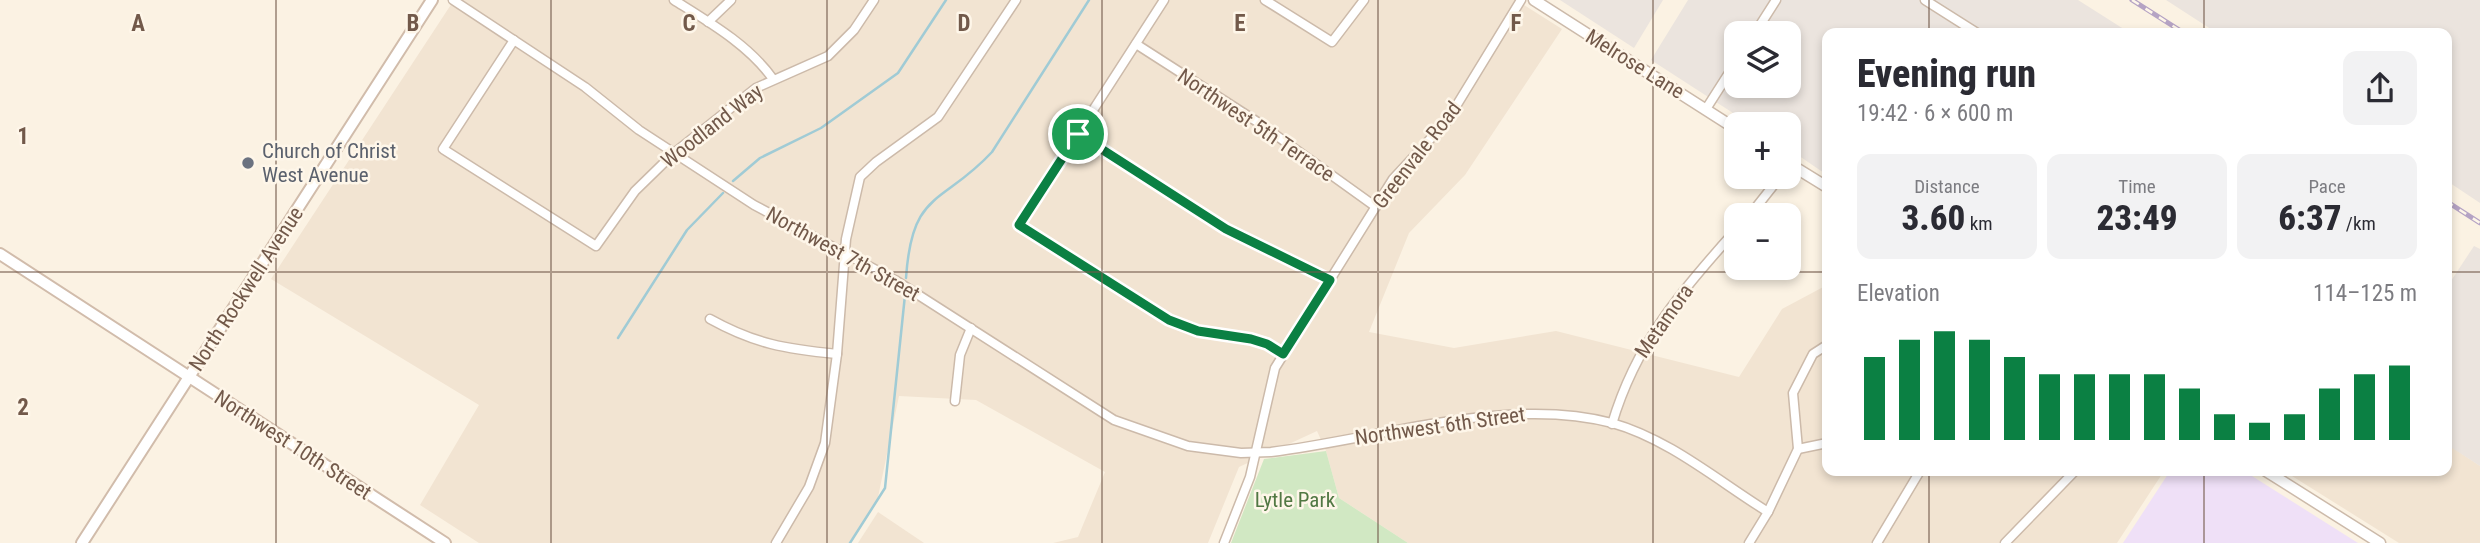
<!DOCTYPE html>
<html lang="en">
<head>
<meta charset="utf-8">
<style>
  body { margin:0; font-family:"Roboto Condensed",sans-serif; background:#f2f2f3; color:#2b2b33; height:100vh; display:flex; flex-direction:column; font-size:26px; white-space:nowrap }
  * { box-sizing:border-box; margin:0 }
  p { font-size:23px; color:#7c7c81 }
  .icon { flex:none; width:38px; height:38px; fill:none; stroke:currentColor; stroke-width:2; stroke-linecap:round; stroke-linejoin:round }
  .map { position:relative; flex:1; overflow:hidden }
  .sheet { position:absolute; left:1822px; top:28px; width:630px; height:448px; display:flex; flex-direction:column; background:#fff; border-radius:14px; box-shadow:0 4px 10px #0003 }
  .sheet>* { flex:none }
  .tools { position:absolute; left:1724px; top:21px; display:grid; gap:14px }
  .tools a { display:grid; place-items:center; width:77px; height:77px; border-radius:14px; background:#fff; box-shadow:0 4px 10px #0003; font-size:35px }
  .pin { position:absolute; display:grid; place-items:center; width:60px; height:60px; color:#fff; margin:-30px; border:4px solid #fff; border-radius:50%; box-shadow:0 2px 7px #0007 }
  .round { display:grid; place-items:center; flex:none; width:74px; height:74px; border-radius:14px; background:#f2f2f3 }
  .head { display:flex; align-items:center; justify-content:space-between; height:119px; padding:0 35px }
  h1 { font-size:38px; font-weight:800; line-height:52px }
  .metrics { display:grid; grid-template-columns:repeat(3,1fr); gap:10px; height:119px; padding:7px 35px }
  .metrics div { display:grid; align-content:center; border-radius:14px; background:#f2f2f3; text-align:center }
  .metrics b { font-size:35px; font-weight:800 }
  .metrics small { font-size:19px; font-weight:400 }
  .metrics p { font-size:19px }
  .chart { height:196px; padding:14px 35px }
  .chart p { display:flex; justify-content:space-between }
  .chart svg { width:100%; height:126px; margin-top:7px; stroke:#0b8043; stroke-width:6 }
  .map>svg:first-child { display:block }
  .residential { fill:#f2e4d2 }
  .industrial { fill:#ebe4de; fill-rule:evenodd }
  .education { fill:#efe0f7 }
  .green { fill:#d1e8c3 }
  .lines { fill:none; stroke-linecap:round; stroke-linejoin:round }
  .stream { stroke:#a0cbd5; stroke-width:2.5 }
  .minor-casing { stroke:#ccbaaa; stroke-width:11 }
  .tertiary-casing { stroke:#ccbaaa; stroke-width:13 }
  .secondary-casing { stroke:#d1bcab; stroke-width:14 }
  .minor { stroke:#fff; stroke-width:8 }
  .tertiary { stroke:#fff; stroke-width:10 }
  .secondary { stroke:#fff; stroke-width:10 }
  .rail-casing { stroke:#b5a3c4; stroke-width:5 }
  .rail { stroke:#fef6e9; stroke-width:2.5; stroke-dasharray:8; stroke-linecap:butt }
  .route-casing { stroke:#fff; stroke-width:14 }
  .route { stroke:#0b8043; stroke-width:9 }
  .grid { fill:none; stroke:#72594a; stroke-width:2; stroke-opacity:0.55 }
  .worship-dot { fill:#6b7280; stroke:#fef6e9; stroke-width:2.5 }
  .labels { text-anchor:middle; stroke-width:5; stroke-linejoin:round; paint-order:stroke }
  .street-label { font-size:21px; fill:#72594a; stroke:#fef6e9 }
  .worship-label { font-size:21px; fill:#5b616d; stroke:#fef6e9; text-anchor:start }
  .park-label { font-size:21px; fill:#517843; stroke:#fef6e9 }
  .grid-label { font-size:23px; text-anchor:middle; font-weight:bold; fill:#72594a; stroke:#fef6e9; stroke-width:5; stroke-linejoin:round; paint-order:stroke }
</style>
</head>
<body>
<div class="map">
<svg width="2480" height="543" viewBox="0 0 2480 543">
  <rect width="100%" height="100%" fill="#fbf2e3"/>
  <g class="residential">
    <path d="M454,0H1516L1562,29L1465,175L1409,233L1369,332L1454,348L1556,331L1739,377L1782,309L1827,285V471H2164L2117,543H1408L1339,498L1326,451L1317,431L1239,467L1208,543H1053L1078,537L1105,472L976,400L899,396L877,502L849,543H479L420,505L479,405L271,279Z"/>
    <path d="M2447,444L2480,466V543H2399L2284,471H2446Z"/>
    <path d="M878,512L924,543H858Z"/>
  </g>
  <g class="industrial">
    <path d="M1560,0H1663L1634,48Z"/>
    <path d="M1688,0H2078L2130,33H1827V175L1789,149L1788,124H1750L1651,60ZM1736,33H1788V86H1736Z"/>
    <path d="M2166,0H2480V203L2447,181L2446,33H2217Z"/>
    <path d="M2474,246L2480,249V466L2446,444L2447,287Z"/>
  </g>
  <path class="education" d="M2170,471H2244L2358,543H2123Z"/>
  <path class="green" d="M1326,451L1339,498L1408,543H1231L1264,459Z"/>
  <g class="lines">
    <g class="stream">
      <path d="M733,181L760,158L821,128L898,73L946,0"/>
      <path d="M906,278C912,189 942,206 992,152L1089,0"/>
      <path d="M618,338L687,230L723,193"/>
      <path d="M850,543L885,488L905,295"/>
    </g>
    <g class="minor-casing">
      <g id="minor">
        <path d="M453,0L585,87L639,130L754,205L895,280L1114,420L1188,446L1241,453L1271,452C1378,439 1508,395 1612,423C1669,439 1718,481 1768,512"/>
        <path d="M674,0C709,22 749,45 773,79"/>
        <path d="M1164,0L1019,225L1169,320L1197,331L1251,339L1267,344L1283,354"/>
        <path d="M1265,0L1332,42L1364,0"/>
        <path d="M1925,0L1977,33"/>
        <path d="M708,22L731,0"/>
        <path d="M1755,33L1776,0"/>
        <path d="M514,40L443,149L596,246L635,191L674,153L756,88L828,56L854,30L874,0"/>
        <path d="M1136,44L1259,123L1376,207"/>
        <path d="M1706,109L1736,62"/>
        <path d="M1078,134L1226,229L1330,280"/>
        <path d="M1750,215L1780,177"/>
        <path d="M710,319C755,344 786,349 837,354"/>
        <path d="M955,401L960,355L971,328"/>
        <path d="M1612,424C1636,343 1681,291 1736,230"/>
        <path d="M1798,449L1827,443"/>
        <path d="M776,543L809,487L825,443L837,354L846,239L860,177L876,162L938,117L1016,0"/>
        <path d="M1224,543L1250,477L1275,368L1393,179L1447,121L1521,0"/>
        <path d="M1749,543L1768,512L1798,449L1793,393L1813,354L1827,345"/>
        <path d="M1877,543L1920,471"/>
        <path d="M2005,543L2075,471"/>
      </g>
    </g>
    <g class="tertiary-casing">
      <g id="tertiary">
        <path d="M1534,0L1736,129"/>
        <path d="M1788,163L1827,187"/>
        <path d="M2266,471L2380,543"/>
      </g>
    </g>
    <g class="secondary-casing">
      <g id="secondary">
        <path d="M0,254L445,543"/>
        <path d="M82,543L432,0"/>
      </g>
    </g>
    <use href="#minor" class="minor"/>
    <use href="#tertiary" class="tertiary"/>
    <use href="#secondary" class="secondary"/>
    <g class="rail-casing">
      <g id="rail">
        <path d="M2132,0L2184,33"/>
        <path d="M2446,201L2480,223"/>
      </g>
    </g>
    <use href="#rail" class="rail"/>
  </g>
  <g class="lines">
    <g class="route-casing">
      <path id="route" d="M1078,134L1226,229L1330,280L1283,354L1267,344L1251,339L1198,331L1169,320L1019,225Z"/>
    </g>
    <use href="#route" class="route"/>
  </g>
  <path class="grid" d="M276,0V543M551,0V543M827,0V543M1102,0V543M1378,0V543M1653,0V543M1929,0V33M2204,0V33M0,272H1827M2446,272H2480M1929,471V543M2204,471V543"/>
  <circle class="worship-dot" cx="248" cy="163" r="7"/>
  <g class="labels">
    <g class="street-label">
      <text transform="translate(1635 64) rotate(32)" y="7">Melrose Lane</text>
      <text transform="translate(1256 125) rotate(34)" y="7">Northwest 5th Terrace</text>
      <text transform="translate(712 126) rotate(-38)" y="7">Woodland Way</text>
      <text transform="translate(1417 155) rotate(-52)" y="7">Greenvale Road</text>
      <text transform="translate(843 254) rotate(29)" y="7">Northwest 7th Street</text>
      <text transform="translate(246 289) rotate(-57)" y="7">North Rockwell Avenue</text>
      <text transform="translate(1664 321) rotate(-55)" y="7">Metamora</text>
      <text transform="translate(1440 426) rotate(-8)" y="7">Northwest 6th Street</text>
      <text transform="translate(293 445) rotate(33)" y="7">Northwest 10th Street</text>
    </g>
    <g class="worship-label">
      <text x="262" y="158">Church of Christ<tspan x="262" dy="24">West Avenue</tspan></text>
    </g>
    <g class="park-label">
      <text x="1295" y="507">Lytle Park</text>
    </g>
  </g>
  <g class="grid-label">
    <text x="138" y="31">A</text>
    <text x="413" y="31">B</text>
    <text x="689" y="31">C</text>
    <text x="964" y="31">D</text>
    <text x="1240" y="31">E</text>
    <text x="1516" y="31">F</text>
    <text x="23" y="144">1</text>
    <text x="23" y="415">2</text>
  </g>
</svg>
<div class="tools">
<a><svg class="icon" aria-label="layers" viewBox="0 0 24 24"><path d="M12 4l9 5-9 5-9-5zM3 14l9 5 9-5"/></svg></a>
<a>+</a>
<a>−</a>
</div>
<div class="pin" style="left:1078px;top:134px;background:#1e9e55"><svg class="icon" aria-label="arrive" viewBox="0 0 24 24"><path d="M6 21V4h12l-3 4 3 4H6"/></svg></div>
<section class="sheet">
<div class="head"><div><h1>Evening run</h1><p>19:42 · 6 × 600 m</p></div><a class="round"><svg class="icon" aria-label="share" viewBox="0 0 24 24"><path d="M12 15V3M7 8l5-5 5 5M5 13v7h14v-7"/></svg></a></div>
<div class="metrics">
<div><p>Distance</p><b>3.60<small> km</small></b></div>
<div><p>Time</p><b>23:49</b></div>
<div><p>Pace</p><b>6:37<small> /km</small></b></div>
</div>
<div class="chart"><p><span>Elevation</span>114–125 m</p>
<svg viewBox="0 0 160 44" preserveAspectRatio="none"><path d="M5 44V15M15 44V9M25 44V6M35 44V9M45 44V15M55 44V21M65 44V21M75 44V21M85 44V21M95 44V26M105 44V35M115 44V38M125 44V35M135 44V26M145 44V21M155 44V18"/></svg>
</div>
</section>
</div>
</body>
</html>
